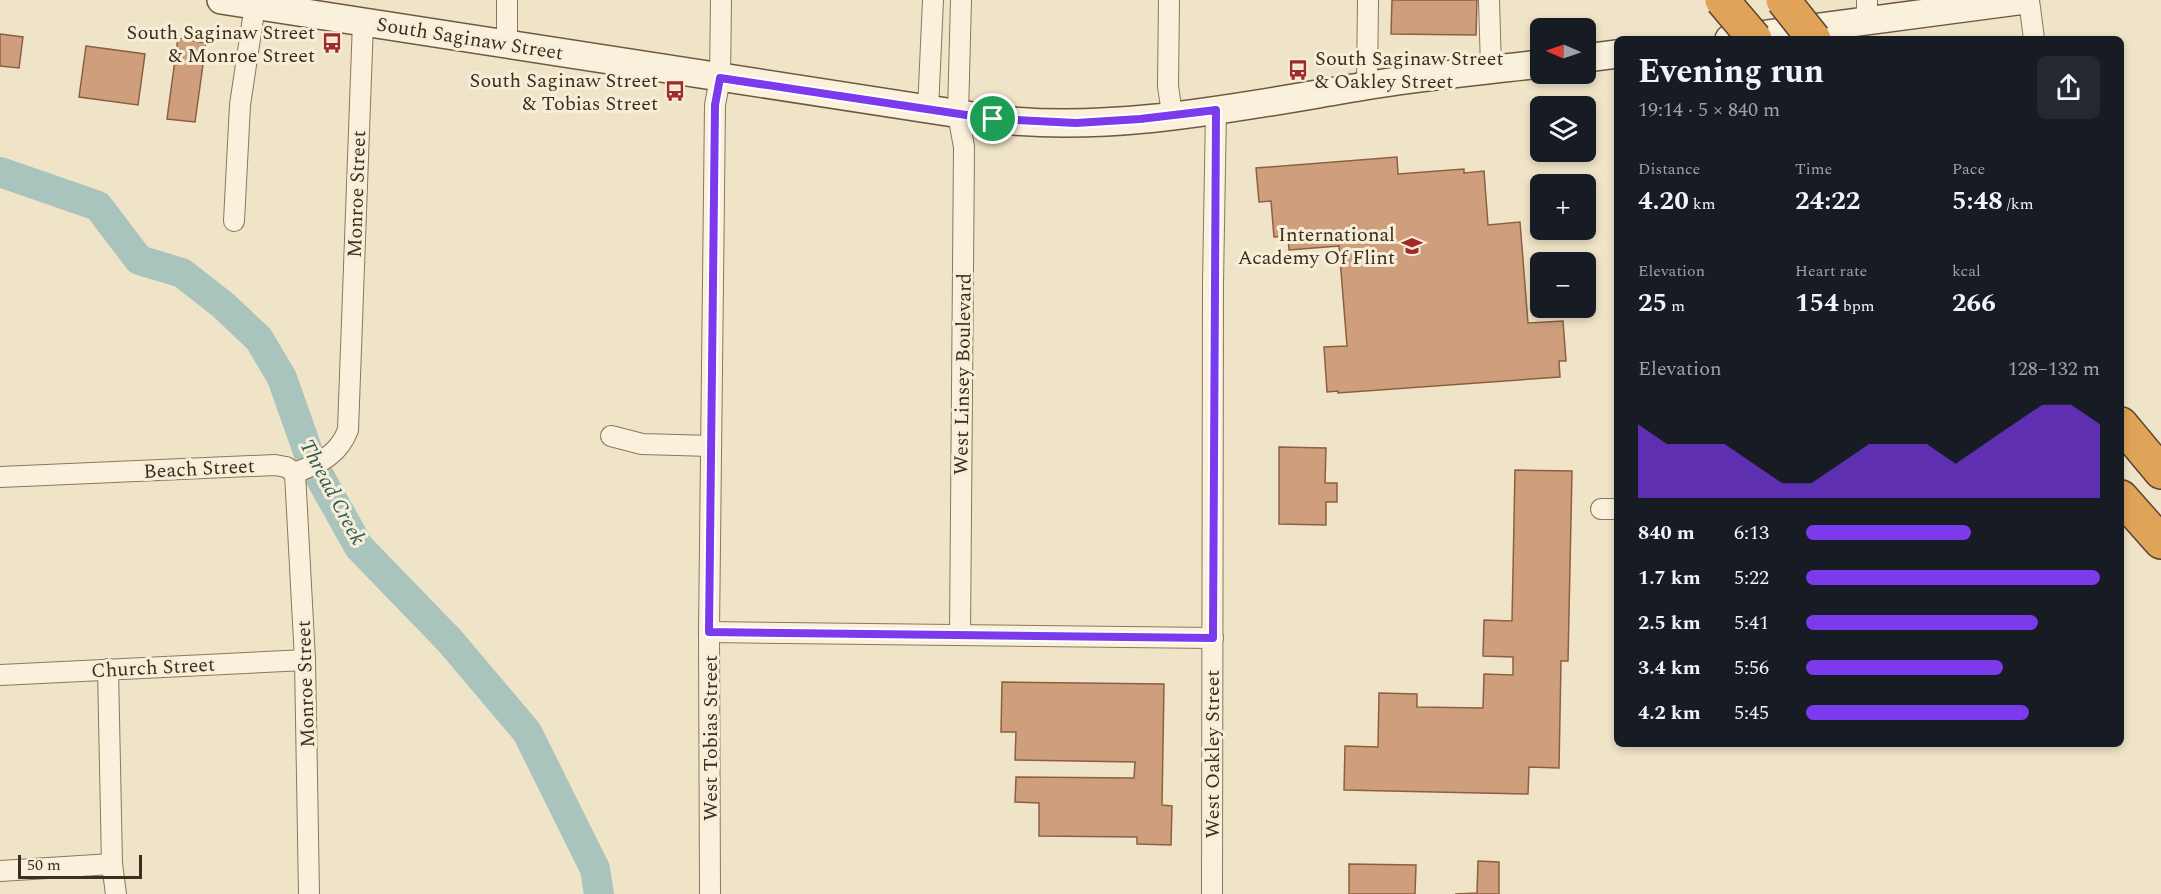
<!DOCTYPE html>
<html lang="en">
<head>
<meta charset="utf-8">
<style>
  body { margin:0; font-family:Spectral,serif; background:#242831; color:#f1f3f6; height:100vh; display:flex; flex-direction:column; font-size:22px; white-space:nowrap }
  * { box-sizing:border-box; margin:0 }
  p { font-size:20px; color:#9ea1a6 }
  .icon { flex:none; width:33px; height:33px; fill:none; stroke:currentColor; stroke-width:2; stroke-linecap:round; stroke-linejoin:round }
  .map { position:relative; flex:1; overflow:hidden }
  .panel { position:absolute; left:1614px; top:36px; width:510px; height:711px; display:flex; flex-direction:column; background:#171b24; border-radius:9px; box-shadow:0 3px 9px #0003 }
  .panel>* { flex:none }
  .needle { width:39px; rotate:272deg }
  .fabs { position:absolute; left:1530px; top:18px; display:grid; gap:12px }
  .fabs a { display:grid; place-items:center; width:66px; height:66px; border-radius:9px; background:#171b24; box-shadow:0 3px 9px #0003; font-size:30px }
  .scale { position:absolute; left:18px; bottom:15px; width:124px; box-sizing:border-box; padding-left:6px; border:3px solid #3d2e20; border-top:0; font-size:16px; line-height:21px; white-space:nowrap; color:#3d2e20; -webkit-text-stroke:4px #f7eed8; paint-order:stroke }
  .pin { position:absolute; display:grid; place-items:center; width:51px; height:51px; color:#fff; margin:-26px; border:3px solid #fff; border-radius:50%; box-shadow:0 2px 6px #0007 }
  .round { display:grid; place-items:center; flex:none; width:63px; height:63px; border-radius:9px; background:#242831 }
  .overview { display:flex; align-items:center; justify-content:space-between; height:102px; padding:0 24px }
  h1 { font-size:33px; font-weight:700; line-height:45px }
  .metrics { display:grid; grid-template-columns:repeat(3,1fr); gap:9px; height:102px; padding:6px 24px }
  .metrics div { display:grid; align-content:center }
  .metrics b { font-size:26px; font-weight:700 }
  .metrics small { font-size:16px; font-weight:400 }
  .metrics p { font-size:16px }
  .chart { height:168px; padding:12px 24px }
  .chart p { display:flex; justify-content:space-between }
  .chart svg { width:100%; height:108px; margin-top:6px; fill:#7c3aed; opacity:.7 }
  ul { padding:0 24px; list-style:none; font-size:20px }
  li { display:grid; grid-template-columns:96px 72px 1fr; align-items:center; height:45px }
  li i { height:15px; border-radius:8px; background:#7c3aed }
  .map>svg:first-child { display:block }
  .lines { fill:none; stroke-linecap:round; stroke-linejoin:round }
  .river { stroke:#a9c4bc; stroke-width:30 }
  .building { fill:#cf9f7d; stroke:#8d5f41; stroke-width:1.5 }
  .street-casing { stroke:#8d765c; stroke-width:22 }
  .secondary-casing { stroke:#6f573f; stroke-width:30 }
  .highway-casing { stroke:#5b4430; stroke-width:36 }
  .street { stroke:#faf1dc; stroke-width:20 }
  .secondary { stroke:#faf1dc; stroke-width:27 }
  .highway { stroke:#e0a458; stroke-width:33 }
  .highway-bridge-casing { stroke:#5b4430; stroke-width:36; stroke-linecap:butt }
  .highway-bridge { stroke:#e0a458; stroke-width:33 }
  .route-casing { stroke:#fff; stroke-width:12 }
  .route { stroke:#7c3aed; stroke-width:8 }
  .labels { text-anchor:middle; stroke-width:6; stroke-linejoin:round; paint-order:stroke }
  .poi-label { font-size:20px; fill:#3d2e20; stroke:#f7eed8; text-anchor:end }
  .street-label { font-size:20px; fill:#3d2e20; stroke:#f7eed8 }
  .water-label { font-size:21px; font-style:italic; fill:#2f5d5a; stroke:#f7eed8 }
</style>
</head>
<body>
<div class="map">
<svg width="2161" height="894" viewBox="0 0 2161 894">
  <rect width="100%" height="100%" fill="#f0e4c8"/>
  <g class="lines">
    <path class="river" d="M0,172L98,206L139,260L182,273L223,305L259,339L282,378L312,463L359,547L450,641L527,732L595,869L599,894"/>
  </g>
  <g class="building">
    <path d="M1392,0H1477L1476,35L1391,34Z"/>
    <path d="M0,34L23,37L19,68L0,66Z"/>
    <path d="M178,38L206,43L195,122L167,119Z"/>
    <path d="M86,46L145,54L138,105L79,97Z"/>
    <path d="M1397,157L1398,174L1464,169V173L1484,171L1488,225L1520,222L1528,323L1563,321L1566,361H1559L1560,377L1338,393V391L1327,392L1324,347L1347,346L1339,246L1289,250L1288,236L1274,237L1271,201L1259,202L1256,168Z"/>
    <path d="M1279,447L1326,448L1325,483H1337V502H1326V525L1279,524Z"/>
    <path d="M1515,470L1572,471L1568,661H1561L1559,768L1529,767L1528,794L1344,790L1345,746L1378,747L1379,693L1417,694V707L1483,708L1484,674L1513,675V657L1483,656L1484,620L1512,621Z"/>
    <path d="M1002,682L1164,684L1162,805L1172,806L1171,845L1137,844V837L1039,836V803L1015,802L1016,777L1134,778L1135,762L1015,760L1016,732H1001Z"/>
    <path d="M1478,861L1499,862V894H1455L1477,893Z"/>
    <path d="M1349,864L1416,865L1415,894H1349Z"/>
  </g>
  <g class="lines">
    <g class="street-casing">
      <g id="street">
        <path d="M1169,0L1168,86L1172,114"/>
        <path d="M1489,0L1491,68"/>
        <path d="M2029,0L2034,39"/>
        <path d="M1867,21V0"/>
        <path d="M507,42V0"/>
        <path d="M1367,85L1368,0"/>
        <path d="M928,110L933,0"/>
        <path d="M234,221L240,105L255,5"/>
        <path d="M611,436L642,444L711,446"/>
        <path d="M295,473C319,463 338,456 348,430L363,22"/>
        <path d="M295,473L305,660L309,894"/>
        <path d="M0,477L275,465L286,467L295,473"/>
        <path d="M1601,509H1617"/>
        <path d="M709,632L1213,638"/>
        <path d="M960,635L964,147L958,114L961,0"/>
        <path d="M108,669L112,864L116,894"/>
        <path d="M0,675L305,660"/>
        <path d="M0,871L112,864"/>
        <path d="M710,894L709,632L715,105L720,78L721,0"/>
        <path d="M1212,894L1213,283L1216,110"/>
      </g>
    </g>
    <g class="secondary-casing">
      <g id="secondary">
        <path d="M221,0L986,118C1107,135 1244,106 1365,86C1423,76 1482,71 1540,64"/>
        <path d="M1729,39L2025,0"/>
        <path d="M1586,58L1617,54"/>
      </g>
    </g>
    <g class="highway-casing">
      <g id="highway">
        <path d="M2121,424L2161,472"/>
        <path d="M2121,497L2161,542"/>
      </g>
    </g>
    <use href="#street" class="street"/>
    <use href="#secondary" class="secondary"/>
    <use href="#highway" class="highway"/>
    <g class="highway-bridge-casing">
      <g id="highway-bridge">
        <path d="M1722,0L1755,39"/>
        <path d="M1783,0L1814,39"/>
      </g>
    </g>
    <use href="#highway-bridge" class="highway-bridge"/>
  </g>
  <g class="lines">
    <g class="route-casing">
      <path id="route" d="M720,78L993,119L1076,123L1140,119L1216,110L1213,638L709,632L715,105Z"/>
    </g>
    <use href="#route" class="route"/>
  </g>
  <defs>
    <g id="bus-bare" transform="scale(1.62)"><path d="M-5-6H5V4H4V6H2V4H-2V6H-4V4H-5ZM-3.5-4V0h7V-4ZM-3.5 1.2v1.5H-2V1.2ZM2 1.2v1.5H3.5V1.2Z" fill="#9e2a2b" stroke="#f7eed8" stroke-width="2.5" paint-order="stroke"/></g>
    <g id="school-bare" transform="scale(1.62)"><path d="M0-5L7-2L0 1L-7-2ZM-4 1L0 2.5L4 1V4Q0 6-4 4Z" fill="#9e2a2b" stroke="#f7eed8" stroke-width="2.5" paint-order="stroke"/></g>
  </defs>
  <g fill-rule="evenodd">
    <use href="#bus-bare" x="332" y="43"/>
    <use href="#bus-bare" x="1298" y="70"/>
    <use href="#bus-bare" x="675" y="91"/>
    <use href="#school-bare" x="1412" y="246"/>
  </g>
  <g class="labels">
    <g class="poi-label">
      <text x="315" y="39">South Saginaw Street<tspan x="315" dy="23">&amp; Monroe Street</tspan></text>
      <text x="1315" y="65" text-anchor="start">South Saginaw Street<tspan x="1315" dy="23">&amp; Oakley Street</tspan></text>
      <text x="658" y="87">South Saginaw Street<tspan x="658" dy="23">&amp; Tobias Street</tspan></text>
      <text x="1395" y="241">International<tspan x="1395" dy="23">Academy Of Flint</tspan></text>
    </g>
    <g class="street-label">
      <text transform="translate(470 38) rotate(9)" y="7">South Saginaw Street</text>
      <text transform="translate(356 194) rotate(-88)" y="7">Monroe Street</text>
      <text transform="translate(962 374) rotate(-89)" y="7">West Linsey Boulevard</text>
      <text transform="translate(199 468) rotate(-3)" y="7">Beach Street</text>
      <text transform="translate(153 667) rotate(-3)" y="7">Church Street</text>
      <text transform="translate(305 684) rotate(-92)" y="7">Monroe Street</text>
      <text transform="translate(710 738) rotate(-90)" y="7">West Tobias Street</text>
      <text transform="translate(1212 754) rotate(-90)" y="7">West Oakley Street</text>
    </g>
    <g class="water-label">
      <text transform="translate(333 492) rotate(62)" y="7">Thread Creek</text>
    </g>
  </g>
</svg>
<div class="fabs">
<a><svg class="needle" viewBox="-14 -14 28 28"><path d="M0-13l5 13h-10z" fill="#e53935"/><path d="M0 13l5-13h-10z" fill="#9ea1a6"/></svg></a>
<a><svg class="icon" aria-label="layers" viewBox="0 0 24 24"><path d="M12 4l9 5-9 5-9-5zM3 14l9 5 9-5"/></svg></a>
<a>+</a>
<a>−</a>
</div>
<div class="scale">50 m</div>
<div class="pin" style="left:993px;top:119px;background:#1e9e55"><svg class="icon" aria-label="arrive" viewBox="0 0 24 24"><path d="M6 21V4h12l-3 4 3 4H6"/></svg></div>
<section class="panel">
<div class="overview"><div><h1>Evening run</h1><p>19:14 · 5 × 840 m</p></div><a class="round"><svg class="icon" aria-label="share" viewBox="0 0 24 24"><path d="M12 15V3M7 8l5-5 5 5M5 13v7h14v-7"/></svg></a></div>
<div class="metrics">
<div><p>Distance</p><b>4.20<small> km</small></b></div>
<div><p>Time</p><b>24:22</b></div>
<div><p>Pace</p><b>5:48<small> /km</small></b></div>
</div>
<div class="metrics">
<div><p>Elevation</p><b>25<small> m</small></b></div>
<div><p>Heart rate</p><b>154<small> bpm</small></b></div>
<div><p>kcal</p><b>266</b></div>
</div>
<div class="chart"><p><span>Elevation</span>128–132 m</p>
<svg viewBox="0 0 160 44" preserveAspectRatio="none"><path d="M0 44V14L10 22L20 22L30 22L40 30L50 38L60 38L70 30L80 22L90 22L100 22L110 30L120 22L130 14L140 6L150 6L160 14V44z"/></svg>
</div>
<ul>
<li><b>840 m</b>6:13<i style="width:56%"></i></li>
<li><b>1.7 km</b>5:22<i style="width:100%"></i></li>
<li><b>2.5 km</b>5:41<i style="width:79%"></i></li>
<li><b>3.4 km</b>5:56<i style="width:67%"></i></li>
<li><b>4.2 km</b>5:45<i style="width:76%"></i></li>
</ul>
</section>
</div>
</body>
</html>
